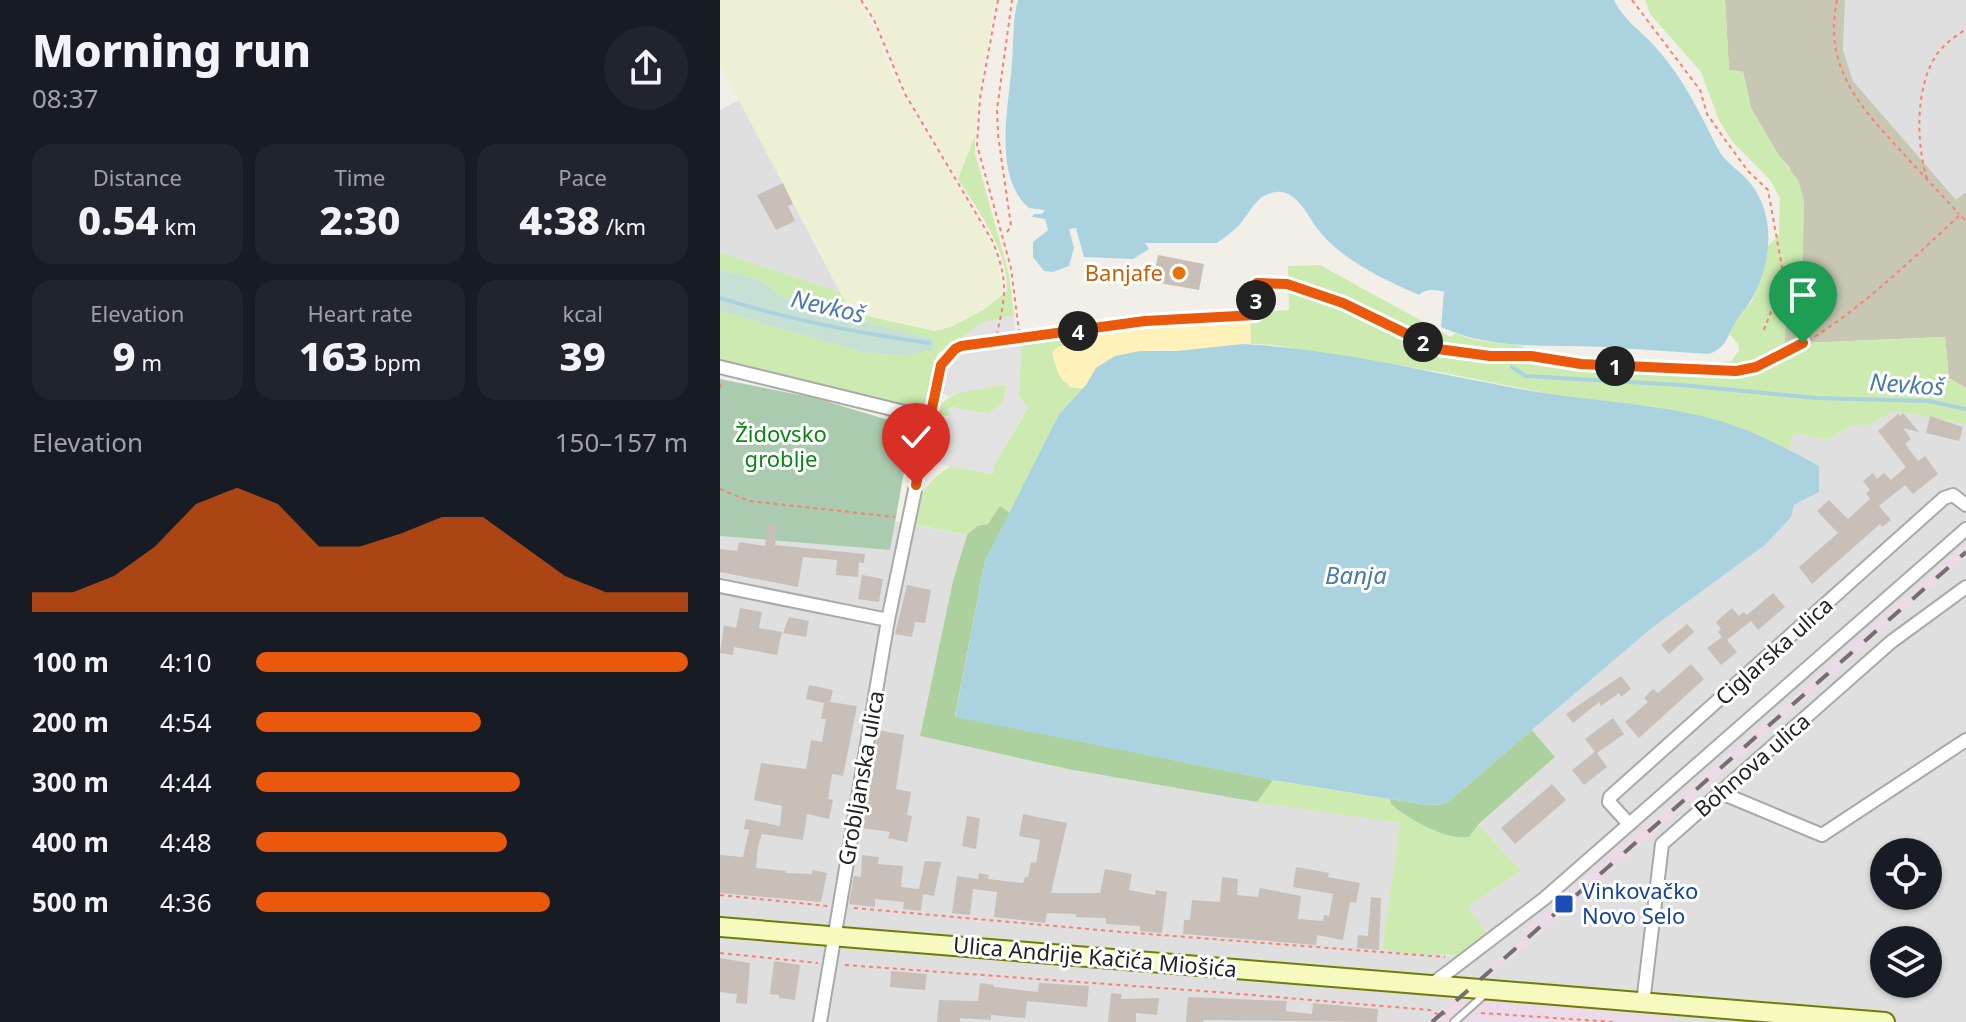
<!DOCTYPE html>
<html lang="en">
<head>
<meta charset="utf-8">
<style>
  body { margin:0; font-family:"Noto Sans",sans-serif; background:#20242c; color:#f1f3f6; height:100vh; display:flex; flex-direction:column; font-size:30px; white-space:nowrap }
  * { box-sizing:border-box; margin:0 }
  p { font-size:26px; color:#9ea1a6 }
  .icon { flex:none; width:44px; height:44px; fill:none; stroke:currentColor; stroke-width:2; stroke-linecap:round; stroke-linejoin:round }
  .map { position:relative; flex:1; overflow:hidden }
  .drawer { display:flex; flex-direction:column; background:#171b24; width:720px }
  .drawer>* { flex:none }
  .fabs { position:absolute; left:1150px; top:838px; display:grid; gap:16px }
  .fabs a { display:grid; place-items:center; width:72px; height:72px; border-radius:50%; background:#171b24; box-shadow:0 2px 6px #0004; font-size:40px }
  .pin { position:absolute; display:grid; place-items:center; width:68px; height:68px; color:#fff; margin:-82px -34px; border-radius:50% 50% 50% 0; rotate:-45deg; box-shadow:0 0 8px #0007 }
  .pin .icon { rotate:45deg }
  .km { position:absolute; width:40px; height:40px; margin:-20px; border-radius:50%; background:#222; color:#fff; font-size:22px; line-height:40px; text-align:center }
  .round { display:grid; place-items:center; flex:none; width:84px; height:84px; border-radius:42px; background:#20242c }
  .head { display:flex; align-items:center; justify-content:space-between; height:136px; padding:0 32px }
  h1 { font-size:44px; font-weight:800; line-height:60px }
  .metrics { display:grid; grid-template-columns:repeat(3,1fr); gap:12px; height:136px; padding:8px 32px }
  .metrics div { display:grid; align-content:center; border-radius:20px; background:#20242c; text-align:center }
  .metrics b { font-size:40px; font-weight:800 }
  .metrics small { font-size:22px; font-weight:400 }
  .metrics p { font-size:22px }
  .chart { height:224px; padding:16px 32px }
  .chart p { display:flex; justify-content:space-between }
  .chart svg { width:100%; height:144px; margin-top:8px; fill:#ea580c; opacity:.7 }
  ul { padding:0 32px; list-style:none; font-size:26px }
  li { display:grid; grid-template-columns:128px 96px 1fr; align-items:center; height:60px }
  li i { height:20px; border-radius:10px; background:#ea580c }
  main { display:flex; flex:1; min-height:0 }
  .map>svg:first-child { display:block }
  .residential { fill:#e0dfdf; fill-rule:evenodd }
  .industrial { fill:#ebdbe8 }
  .construction { fill:#c7c7b4 }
  .farmland { fill:#eef0d5 }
  .grass { fill:#cdebb0 }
  .forest { fill:#add19e }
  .wetland { fill:#c6e0d4 }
  .sand { fill:#fff1ba }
  .cemetery { fill:#aacbaf }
  .parking { fill:#e2e2e2 }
  .water { fill:#aad3df }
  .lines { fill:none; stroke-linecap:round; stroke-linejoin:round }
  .stream { stroke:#aad3df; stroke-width:4 }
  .building { fill:#c7bfb8 }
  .lane-casing { stroke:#a9a9a9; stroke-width:10 }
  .street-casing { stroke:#a9a9a9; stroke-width:16 }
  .secondary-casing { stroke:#707d05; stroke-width:22 }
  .path { stroke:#fa8072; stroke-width:2; stroke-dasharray:4 4; stroke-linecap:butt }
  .lane { stroke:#fff; stroke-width:6 }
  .street { stroke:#fff; stroke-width:12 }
  .secondary { stroke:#f7fabf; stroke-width:18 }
  .rail { stroke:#707070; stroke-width:4; stroke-dasharray:16 16; stroke-linecap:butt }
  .route-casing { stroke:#fff; stroke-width:16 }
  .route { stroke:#ea580c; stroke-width:10 }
  .food-dot { fill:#e8710a; stroke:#fff; stroke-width:3 }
  .transit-dot { fill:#1a4fb4; stroke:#fff; stroke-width:3 }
  .labels { text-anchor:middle; stroke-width:6; stroke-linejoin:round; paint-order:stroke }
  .food-label { font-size:22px; fill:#c56008; stroke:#fff; text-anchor:end }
  .park-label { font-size:22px; fill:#0c8416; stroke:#fff }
  .street-label { font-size:22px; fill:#222; stroke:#fff }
  .transit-label { font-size:22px; fill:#164399; stroke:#fff; text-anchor:start }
  .water-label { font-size:24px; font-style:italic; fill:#4a7aab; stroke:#fff }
</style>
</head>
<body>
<main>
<section class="drawer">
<div class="head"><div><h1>Morning run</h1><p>08:37</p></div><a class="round"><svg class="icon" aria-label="share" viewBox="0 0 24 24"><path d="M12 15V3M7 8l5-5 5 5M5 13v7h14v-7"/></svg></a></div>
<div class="metrics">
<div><p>Distance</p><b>0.54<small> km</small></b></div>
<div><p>Time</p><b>2:30</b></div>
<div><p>Pace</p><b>4:38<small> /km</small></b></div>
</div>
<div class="metrics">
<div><p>Elevation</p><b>9<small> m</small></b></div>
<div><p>Heart rate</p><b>163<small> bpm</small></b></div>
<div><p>kcal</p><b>39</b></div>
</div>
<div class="chart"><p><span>Elevation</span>150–157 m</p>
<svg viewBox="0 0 160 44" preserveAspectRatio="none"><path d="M0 44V38L10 38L20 33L30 24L40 11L50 6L60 11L70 24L80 24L90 20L100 15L110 15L120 24L130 33L140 38L150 38L160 38V44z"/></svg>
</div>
<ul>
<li><b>100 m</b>4:10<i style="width:100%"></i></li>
<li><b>200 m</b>4:54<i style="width:52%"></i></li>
<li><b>300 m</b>4:44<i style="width:61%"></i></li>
<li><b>400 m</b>4:48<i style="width:58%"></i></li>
<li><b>500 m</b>4:36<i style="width:68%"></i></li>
</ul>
</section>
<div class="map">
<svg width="1246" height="1022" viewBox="0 0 1246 1022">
  <rect width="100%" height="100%" fill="#f2efe9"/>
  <g class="residential">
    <path d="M1125,0H1246V192L1236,201L1133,81L1123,50Z"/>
    <path d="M19,100L120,292L0,252V110Z"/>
    <path d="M1174,411L1246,424V1022H950V1015L749,998L740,993L708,1022H0V536L170,550L174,521L247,535L233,581L200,736L348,769L680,823L662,948L732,956L747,906L801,871L759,825L835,757L812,730L933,627L1045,545L1074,505L1099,492V466L1069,450L1074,433L1108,440L1132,425H1148ZM1164,852H1208V896H1164ZM1164,940H1208V984H1164Z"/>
  </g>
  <g class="industrial">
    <path d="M1246,543V557L790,961H787L766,980L756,978L806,935L803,931L1036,730Z"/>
    <path d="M740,993L750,998L951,1015L950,1022H708Z"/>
  </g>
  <path class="construction" d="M1005,0H1125L1123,50L1133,81L1236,200L1246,192V388L1229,378L1225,337L1083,343L1063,355L1070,265L1083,264L1070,168L1059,156L1031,108L1023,72L1009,70Z"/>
  <g class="farmland">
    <path d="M0,0H138L155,30L177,85L271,243L283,284L280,295L265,309L231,327L214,331L130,311L0,64Z"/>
    <path d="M144,0H275L258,97L255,136L238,179L183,87L158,23Z"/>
  </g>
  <g class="grass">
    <path d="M925,0H1005L1009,70L1023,72L1031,108L1059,156L1078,180L1084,200L1083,264L1070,266L1064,354L1083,343L1225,337L1229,378L1246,388V424L1174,411L1148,425H1132L1108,440L1074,433L1069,450L1019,428L934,407L840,396L720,372L553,345L531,344L530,323L438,326L360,339L349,387L363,389L339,414L290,513L280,507L268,524L257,526L247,535L192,524C201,494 203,484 231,466L273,474L274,465L308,408L299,397L301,338L419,319L569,310L568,266L600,265L731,337L735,333C757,343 779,342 803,346V352L832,356L988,363L1011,361L1019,351L1018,344L1010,335L1011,325L1032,301L1043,272L1047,247L1059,235L1060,198L1050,180L1012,141L999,120L981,72L930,14Z"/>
    <path d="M255,136V153L289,274L294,315C254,322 249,336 217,354L206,410L202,413L0,364V311L145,353L184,356L210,338L85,308L61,296L42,282L27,276L0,270V252L120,292L130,312L214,331L231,327L265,309L287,291C288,250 259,212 238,179Z"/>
    <path d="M288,384L283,402L268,414L231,407L229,416L215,414C227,387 262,388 288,384Z"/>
    <path d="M553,780L670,799L671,804C688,819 726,841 749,837L759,825L801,871L748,906L770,939L737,955L688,954L662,949L680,823L537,802Z"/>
  </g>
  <g class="forest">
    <path d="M280,506L290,513L265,561L235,716L553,780L537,802L348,769L200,736L233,581L247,535L257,526L268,524Z"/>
    <path d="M812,730L835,757L759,824L749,837C726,841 688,819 671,804L670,799L707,805L725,804Z"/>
  </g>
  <path class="wetland" d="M0,270L27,276L42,282L61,296L85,308L211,338L215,345L212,350L184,356L145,353L0,311Z"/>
  <path class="sand" d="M530,323L531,344L457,351L442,349L395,356L376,368L363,389C339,385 339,375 332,354L336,348L342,346C402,325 467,324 530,323Z"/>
  <path class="cemetery" d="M0,379L95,398L192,427L170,550L0,536Z"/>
  <path class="parking" d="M294,315L296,342H302L299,396L308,407L274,465L273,474L219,464L230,407L268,414L283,402L287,384L237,393L229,397L218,390L225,350L261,323Z"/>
  <g class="water">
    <path d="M298,0H894C903,20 924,33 938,50C964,79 980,114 998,149C1004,162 1022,172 1031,184C1060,221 1050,280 1021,314C1008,329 1010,347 989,354C954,352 919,349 884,347C828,344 774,351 721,327L724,292C715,289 706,288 699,295C665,280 624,261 600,232C589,220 578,189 556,192C536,195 532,210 521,223C514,231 505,237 497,243H425L429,249L413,259L364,257L356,228L349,229L354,248L349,266L333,272L324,271L313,257V242L328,230L325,219L312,217L314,214H322L325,210L309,208C272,176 289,105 292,63C294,41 292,21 298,0Z"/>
    <path d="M523,344C616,349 708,372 800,389C864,401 930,402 993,419C1030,429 1066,448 1099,466V492L1074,505L1071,517L1045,545L933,627L725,804L707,805L553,780L235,717L265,561L339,414L366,385L376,368L395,356L420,351H457Z"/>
  </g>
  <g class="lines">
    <g class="stream">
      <path d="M0,298C69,320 137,333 209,343"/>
      <path d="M792,367L806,376L961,385L1096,398L1209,401L1246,409"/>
    </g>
  </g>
  <g class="building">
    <path d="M63,183L73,204L68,206L75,221L56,230L37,195Z"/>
    <path d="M438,255L484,264L479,290L433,282Z"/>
    <path d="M1183,413L1199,432L1183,428L1191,439L1185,444L1198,461L1205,456L1218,474L1193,494L1185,485L1159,506L1171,520L1162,527L1160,524L1092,584L1079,567L1118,533L1097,511L1109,500L1128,519L1150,499L1146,493L1150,490L1143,481L1153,473L1157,479L1164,473L1171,480L1186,467L1158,431L1178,414L1180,416Z"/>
    <path d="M1210,416L1243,427L1239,441L1206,433Z"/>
    <path d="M48,524L57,525L55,545L145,554L144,563L139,562L138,577L116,575L117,560L83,557L78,587L0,572V549L17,551L19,542L45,546Z"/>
    <path d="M142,575L163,579L159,602L138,599Z"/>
    <path d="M187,585L211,590L205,623L195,622L192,637L175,634Z"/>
    <path d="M1053,593L1065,607L1038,630L1031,621L1007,640L1017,652L1001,665L987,648L1002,637L998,632L1001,629L996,622L1012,608L1019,616L1024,612L1027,615Z"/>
    <path d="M20,608L42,612L39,628L62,632L57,655L14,647L13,655L0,653L4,625L16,628Z"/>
    <path d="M69,617L89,621L86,637L63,633Z"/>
    <path d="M967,624L974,632L949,654L941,645Z"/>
    <path d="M971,664L984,679L919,738L905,722L928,702L924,698L933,689L938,693Z"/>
    <path d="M901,676L911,689L901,697L899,693L881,706L879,702L853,723L846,714Z"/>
    <path d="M89,685L113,690L110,702L137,706L123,776L112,774L108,799L113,800L109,819L87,814L83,840L42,834L38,846L36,868L66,871V873L92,874L93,870L107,873L101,902L0,893V855L23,857L29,830L24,829L26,819L60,826L62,806L34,800L41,763L86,769L91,740L102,742L106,719H101L104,703L86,699Z"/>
    <path d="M893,718L904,734L877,753L887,767L864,785L852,770L875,752L865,739Z"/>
    <path d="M158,730L184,735L176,789L191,792L187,815L192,816L187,842L168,838L170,832L142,828Z"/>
    <path d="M832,784L846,800L795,844L781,828Z"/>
    <path d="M303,814L347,823L331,893H380L385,869L412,874L409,890L435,895L436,890L447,892L442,933L420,931V926L386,924V918L356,917V914L327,913L325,923L274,917L277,892L253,889L250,915L232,913L237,876L258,879L259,873L269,875L268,879L303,883L305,877H308L311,862L316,863L320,840L299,836Z"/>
    <path d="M247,816L260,818L256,849L242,846Z"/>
    <path d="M142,855L159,857L158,864L183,866L181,887L199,889L205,861L221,862L214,896L203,894L201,911L183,909L184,902L155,899V907L129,904L134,876L141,877Z"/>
    <path d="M576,867L609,873L608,877L640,883L636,903L630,902L623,940L597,935L596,945L463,934L464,920H470L472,900L500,902L502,877L518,879L517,895L538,897L540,888L581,896L578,919L603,921L604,915L609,916L613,894L573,887Z"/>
    <path d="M651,897L661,898L659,950L637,948L638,935L648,936Z"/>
    <path d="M0,958L30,963L27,1004L16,1003L17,994L0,992Z"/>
    <path d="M54,961L80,965L75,1000L59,998V995L50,994Z"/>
    <path d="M171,971L207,974L205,990L170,987Z"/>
    <path d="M260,983L274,985V987L318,992L319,983L369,986L367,1007L307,1001L305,1018L271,1015V1020L240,1018V1022H217L219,1000L258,1001Z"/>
    <path d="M391,993L402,994L401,999L439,998L437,1015L416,1013V1022H388Z"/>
    <path d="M468,997L567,1001L566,1011L592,1014L593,1003L658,1009L657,1022L484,1020L483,1022H466Z"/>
  </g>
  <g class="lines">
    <g class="lane-casing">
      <g id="lane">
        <path d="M221,365L235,349L241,346L299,340"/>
        <path d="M734,1022L764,995"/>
      </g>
    </g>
    <g class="street-casing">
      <g id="street">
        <path d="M0,367L209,418"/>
        <path d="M0,586L168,620"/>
        <path d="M999,792L1102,835L1246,740"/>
        <path d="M909,824L889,802L890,797L1224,498L1233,495L1246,505"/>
        <path d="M711,985L825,898L1246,529"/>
        <path d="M923,1003L942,844L1171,642L1246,587"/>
        <path d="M100,1022L168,620L221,365"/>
      </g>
    </g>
    <g class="secondary-casing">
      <path id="secondary" d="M0,927L1165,1022"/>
    </g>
    <g class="path">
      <path d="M141,0L154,20L185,94L273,242C288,281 286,293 277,334"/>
      <path d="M278,0L260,98L257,145L291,268L299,332"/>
      <path d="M912,0L980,90L987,114L1003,137L1028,171L1048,190L1062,267L1060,289L1043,332"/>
      <path d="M1117,0C1103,66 1139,106 1181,151C1200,172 1220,193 1239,214"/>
      <path d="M1207,179C1196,143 1195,86 1217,54C1225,43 1236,36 1246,29"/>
      <path d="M287,232L291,226L278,135L277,109L292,0"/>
      <path d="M310,338L425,321L536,315L537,283L567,284L623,303L718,349L770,356H811L861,364L1016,371C1096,355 1180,270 1240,215L1246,221"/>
      <path d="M0,388L1,381"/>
      <path d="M0,489L29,501L175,517"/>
      <path d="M0,895L108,906"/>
      <path d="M134,908L402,932L725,957"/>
      <path d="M0,953L98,963"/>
      <path d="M125,965L496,992L710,1010L719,1015L726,1014"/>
      <path d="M761,1013L894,1022"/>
    </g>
    <use href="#lane" class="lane"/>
    <use href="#street" class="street"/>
    <use href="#secondary" class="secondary"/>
    <path class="rail" d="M712,1022L1246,552"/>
  </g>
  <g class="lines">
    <g class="route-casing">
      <path id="route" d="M196,485L221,365L235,349L241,346L425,321L536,315L537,283L567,284L623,303L718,349L770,356H811L861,364L1016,371L1036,367L1083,343"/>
    </g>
    <use href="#route" class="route"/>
  </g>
  <circle class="food-dot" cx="459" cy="273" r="8"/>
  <rect class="transit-dot" x="834" y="894" width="20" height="20" rx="4"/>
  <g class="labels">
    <g class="food-label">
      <text x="443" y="281">Banjafe</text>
    </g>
    <g class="park-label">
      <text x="61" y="442">Židovsko<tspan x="61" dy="25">groblje</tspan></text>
    </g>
    <g class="street-label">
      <text transform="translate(1054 651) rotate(-42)" y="8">Ciglarska ulica</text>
      <text transform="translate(1032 765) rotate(-41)" y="8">Bohnova ulica</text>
      <text transform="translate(141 778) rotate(-80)" y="8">Grobljanska ulica</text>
      <text transform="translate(375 957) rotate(5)" y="8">Ulica Andrije Kačića Miošića</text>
    </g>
    <g class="transit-label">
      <text x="862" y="899">Vinkovačko<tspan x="862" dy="25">Novo Selo</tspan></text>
    </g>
    <g class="water-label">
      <text transform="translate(108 307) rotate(13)" y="8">Nevkoš</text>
      <text transform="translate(1187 385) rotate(4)" y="8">Nevkoš</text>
      <text x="636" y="584">Banja</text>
    </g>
  </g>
</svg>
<div class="fabs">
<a><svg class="icon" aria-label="locate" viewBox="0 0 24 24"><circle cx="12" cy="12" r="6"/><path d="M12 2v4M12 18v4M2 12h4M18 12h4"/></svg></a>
<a><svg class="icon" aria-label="layers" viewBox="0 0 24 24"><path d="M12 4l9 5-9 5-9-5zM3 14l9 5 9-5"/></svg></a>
</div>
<div class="pin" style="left:1083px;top:343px;background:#1e9e55"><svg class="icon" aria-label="arrive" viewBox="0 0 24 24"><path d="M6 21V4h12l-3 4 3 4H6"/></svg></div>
<div class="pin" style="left:196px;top:485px;background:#d93025"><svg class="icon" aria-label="check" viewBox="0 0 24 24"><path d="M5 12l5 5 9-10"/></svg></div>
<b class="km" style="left:895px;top:366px">1</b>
<b class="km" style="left:703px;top:342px">2</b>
<b class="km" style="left:536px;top:300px">3</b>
<b class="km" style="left:358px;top:331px">4</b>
</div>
</main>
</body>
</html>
